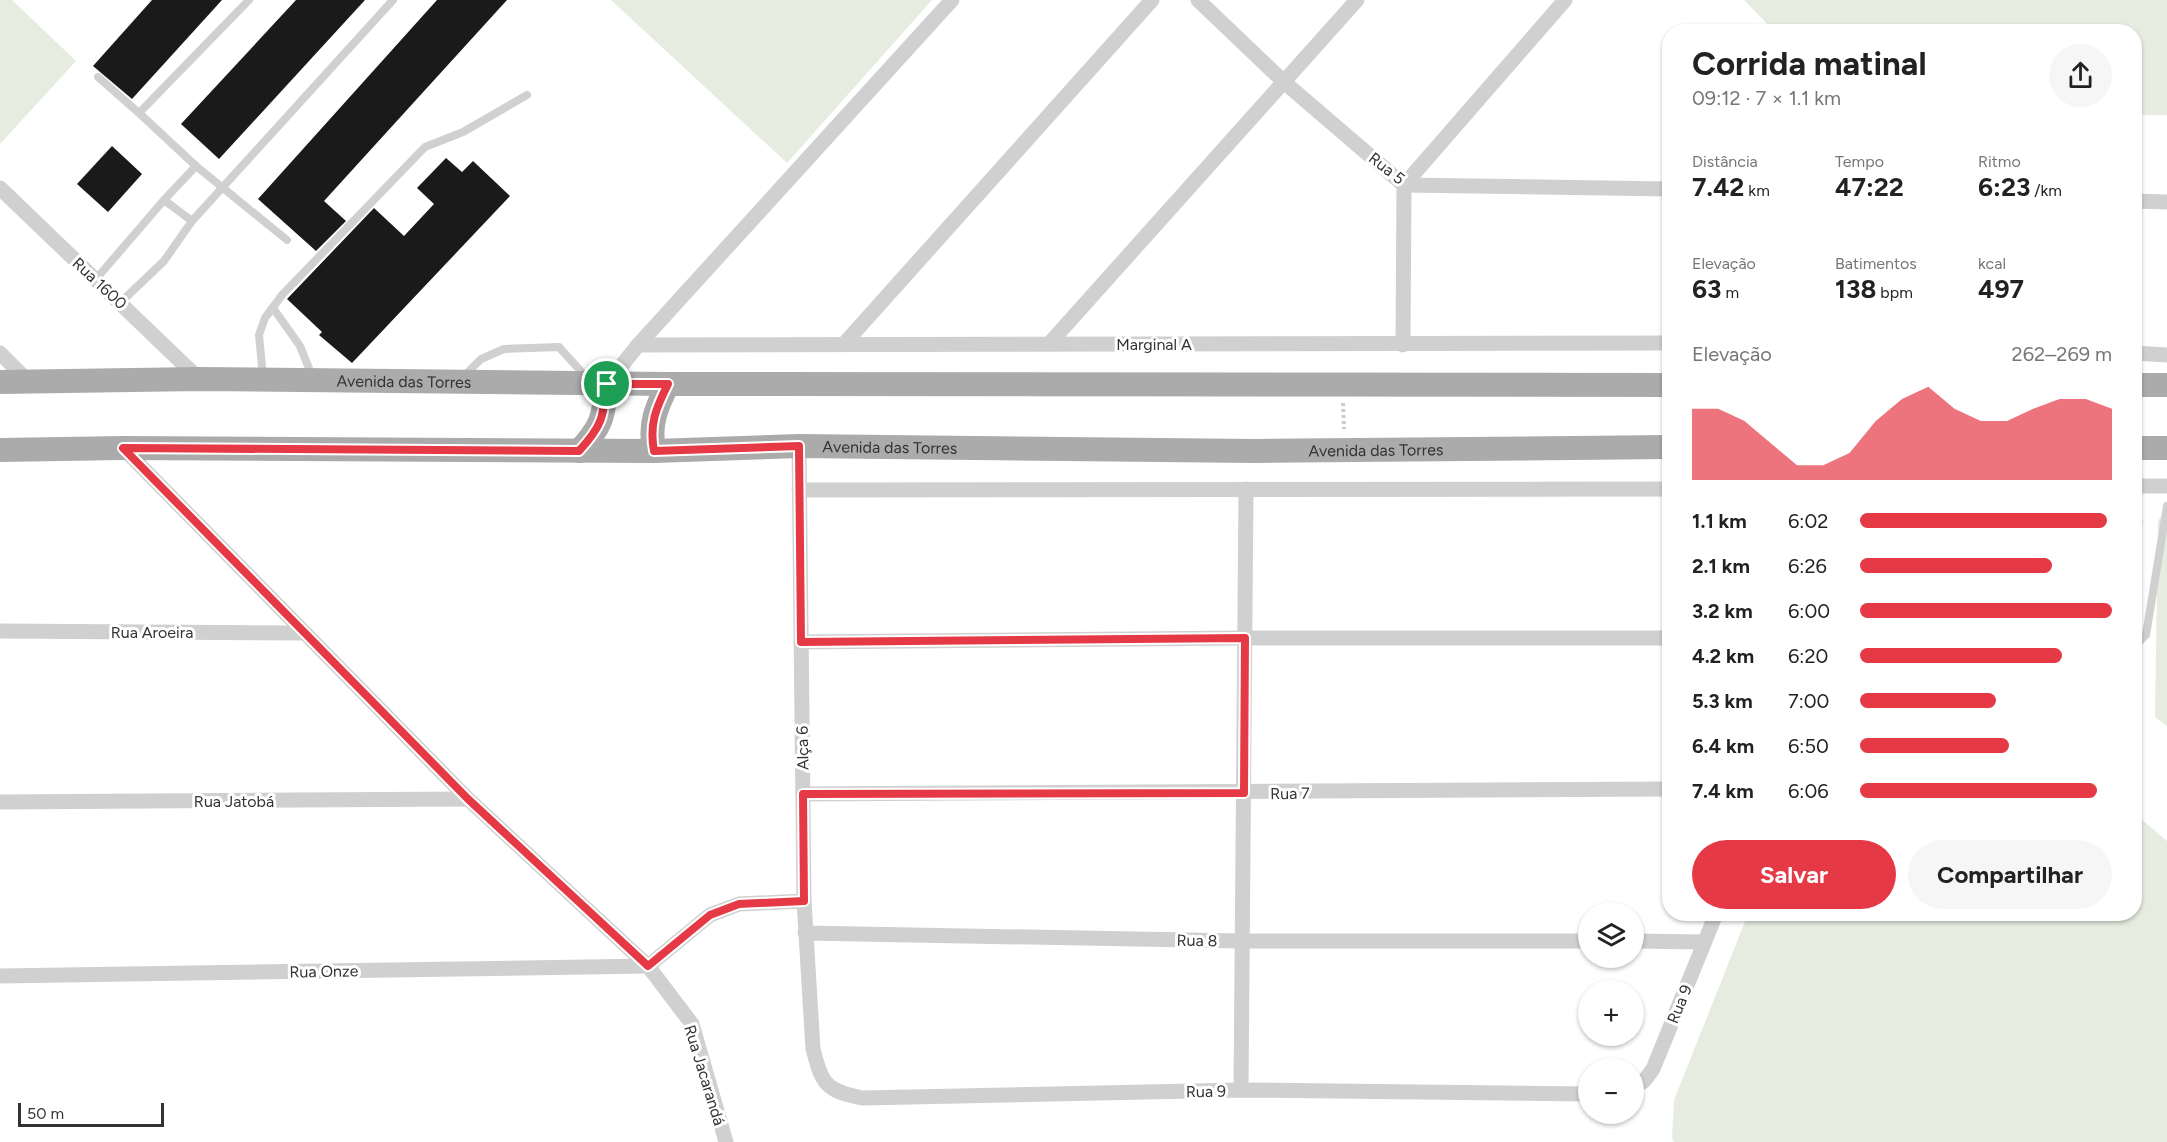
<!DOCTYPE html>
<html lang="pt">
<head>
<meta charset="utf-8">
<style>
  body { margin:0; font-family:Figtree,sans-serif; background:#f6f6f6; color:#222; height:100vh; display:flex; flex-direction:column; font-size:22px; white-space:nowrap }
  * { box-sizing:border-box; margin:0 }
  p { font-size:20px; color:#767676 }
  .icon { flex:none; width:33px; height:33px; fill:none; stroke:currentColor; stroke-width:2; stroke-linecap:round; stroke-linejoin:round }
  .map { position:relative; flex:1; overflow:hidden }
  .sheet { position:absolute; left:1662px; top:24px; width:480px; height:897px; display:flex; flex-direction:column; background:#fff; border-radius:24px; box-shadow:0 2px 4px #0004 }
  .sheet>* { flex:none }
  .fabs { position:absolute; left:1578px; top:902px; display:grid; gap:12px }
  .fabs a { display:grid; place-items:center; width:66px; height:66px; border-radius:50%; background:#fff; box-shadow:0 2px 4px #0004; font-size:30px }
  .scale { position:absolute; left:18px; bottom:15px; width:146px; box-sizing:border-box; padding-left:6px; border:3px solid #333; border-top:0; font-size:16px; line-height:21px; white-space:nowrap; color:#333; -webkit-text-stroke:4px #fff; paint-order:stroke }
  .pin { position:absolute; display:grid; place-items:center; width:51px; height:51px; color:#fff; margin:-26px; border:3px solid #fff; border-radius:50%; box-shadow:0 2px 6px #0007 }
  .round { display:grid; place-items:center; flex:none; width:63px; height:63px; border-radius:32px; background:#f6f6f6 }
  .headline { display:flex; align-items:center; justify-content:space-between; height:102px; padding:0 30px }
  h1 { font-size:33px; font-weight:700; line-height:45px }
  .stats { display:grid; grid-template-columns:repeat(3,1fr); gap:9px; height:102px; padding:6px 30px }
  .stats div { display:grid; align-content:center }
  .stats b { font-size:26px; font-weight:700 }
  .stats small { font-size:16px; font-weight:400 }
  .stats p { font-size:16px }
  .chart { height:168px; padding:12px 30px }
  .chart p { display:flex; justify-content:space-between }
  .chart svg { width:100%; height:108px; margin-top:6px; fill:#e63946; opacity:.7 }
  .action { display:flex; gap:12px; margin-top:auto; padding:12px 30px }
  .action a { flex:1; height:69px; border-radius:36px; background:#e63946; color:#fff; font-size:24px; font-weight:700; line-height:69px; text-align:center }
  .action a+a { background:#f6f6f6; color:#222 }
  ul { padding:0 30px; list-style:none; font-size:20px }
  li { display:grid; grid-template-columns:96px 72px 1fr; align-items:center; height:45px }
  li i { height:15px; border-radius:8px; background:#e63946 }
  .map>svg:first-child { display:block }
  .green { fill:#e6ecdf }
  .building { fill:#1a1a1a }
  .lines { fill:none; stroke-linecap:round; stroke-linejoin:round }
  .path { stroke:#cdcdcd; stroke-width:4; stroke-dasharray:3 3; stroke-linecap:butt }
  .lane { stroke:#d0d0d0; stroke-width:8 }
  .street { stroke:#d0d0d0; stroke-width:15 }
  .primary { stroke:#ababab; stroke-width:24 }
  .route-casing { stroke:#fff; stroke-width:12 }
  .route { stroke:#e63946; stroke-width:8 }
  .labels { text-anchor:middle; stroke-width:6; stroke-linejoin:round; paint-order:stroke }
  .street-label { font-size:16px; fill:#333; stroke:#fff }
</style>
</head>
<body>
<div class="map">
<svg width="2167" height="1142" viewBox="0 0 2167 1142">
  <rect width="100%" height="100%" fill="#fff"/>
  <g class="green">
    <path d="M0,0H12L76,61L0,144Z"/>
    <path d="M611,0H932L787,163Z"/>
    <path d="M1744,0H2167V115H2135L2134,32L1774,31Z"/>
    <path d="M2167,512V726L2155,717L2158,520Z"/>
    <path d="M2135,520H2143L2135,587L2134,520Z"/>
    <path d="M2135,814L2167,841V1142H1674L1672,1137L1674,1100L1748,914H2134Z"/>
  </g>
  <g class="building">
    <path d="M152,0H222L132,99L93,66Z"/>
    <path d="M296,0H365L219,159L181,124Z"/>
    <path d="M437,0H507L324,201L346,221L316,251L258,199Z"/>
    <path d="M112,146L142,174L108,212L77,184Z"/>
    <path d="M446,158L462,172L473,161L510,196L352,363L319,335L322,332L287,299L374,208L404,236L434,204L417,188Z"/>
  </g>
  <g class="lines">
    <path class="path" d="M1343,403L1344,429"/>
    <g class="lane">
      <path d="M98,77L139,113L249,0"/>
      <path d="M139,113L196,166L287,240"/>
      <path d="M164,200L196,166"/>
      <path d="M192,221L393,0"/>
      <path d="M96,279L164,200L192,221L164,261L121,302"/>
      <path d="M273,308L300,346L312,376"/>
      <path d="M464,376L481,359L504,349L559,347L586,377"/>
      <path d="M263,377L259,335L265,318L282,295L425,147L463,132L527,95"/>
      <path d="M2134,647L2146,635L2167,506"/>
    </g>
    <g class="street">
      <path d="M1198,0L1284,82L1404,185L1670,189"/>
      <path d="M0,188L199,379"/>
      <path d="M2134,201L2167,202"/>
      <path d="M844,344L1152,0"/>
      <path d="M1049,344L1357,0"/>
      <path d="M638,345L1670,343"/>
      <path d="M1403,345L1404,185L1565,0"/>
      <path d="M0,353L29,382"/>
      <path d="M2134,353L2167,355"/>
      <path d="M607,384L638,345L952,0"/>
      <path d="M799,446L804,901L813,1049C822,1084 826,1091 862,1098L1241,1090L1588,1094"/>
      <path d="M123,448L468,799L648,966L692,1024L726,1142"/>
      <path d="M2134,486H2167"/>
      <path d="M799,490L1670,489"/>
      <path d="M0,631L303,633"/>
      <path d="M801,642L1245,638H1670"/>
      <path d="M803,794L1670,789"/>
      <path d="M0,802L468,799"/>
      <path d="M805,933L1242,941H1588"/>
      <path d="M1634,941L1704,942"/>
      <path d="M0,976L648,966L710,915L739,904L804,901"/>
      <path d="M1634,1087L1644,1081L1653,1069L1716,914"/>
      <path d="M1241,1090L1246,489"/>
    </g>
    <g class="primary">
      <path id="s1" d="M0,382L199,379L668,384L1670,385"/>
      <path d="M2134,385H2167"/>
      <path d="M2134,448H2167"/>
      <path id="s2" d="M0,450L123,448L654,451L799,446L1255,451L1670,447"/>
      <path d="M579,451C603,425 603,417 607,384"/>
      <path d="M654,451C649,424 656,408 668,384"/>
    </g>
  </g>
  <g class="lines">
    <g class="route-casing">
      <path id="route" d="M607,384H668C656,408 649,424 654,451L799,446L801,642L1245,638L1244,793L803,794L804,901L739,904L710,915L648,966L468,799L123,448L579,451C603,425 603,417 607,384Z"/>
    </g>
    <use href="#route" class="route"/>
  </g>
  <g class="labels">
    <g class="street-label">
      <text transform="translate(1387 168) rotate(38)" y="6">Rua 5</text>
      <text transform="translate(100 283) rotate(43)" y="6">Rua 1600</text>
      <text x="1154" y="350">Marginal A</text>
      <text dy="6" stroke="none"><textPath href="#s1" startOffset="404">Avenida das Torres</textPath></text>
      <text dy="6" stroke="none"><textPath href="#s2" startOffset="890">Avenida das Torres</textPath></text>
      <text dy="6" stroke="none"><textPath href="#s2" startOffset="1376">Avenida das Torres</textPath></text>
      <text x="152" y="638">Rua Aroeira</text>
      <text transform="translate(802 748) rotate(-91)" y="6">Alça 6</text>
      <text transform="translate(1290 793) rotate(-1)" y="6">Rua 7</text>
      <text x="234" y="807">Rua Jatobá</text>
      <text transform="translate(1197 940) rotate(1)" y="6">Rua 8</text>
      <text transform="translate(324 971) rotate(-1)" y="6">Rua Onze</text>
      <text transform="translate(1679 1004) rotate(-68)" y="6">Rua 9</text>
      <text transform="translate(705 1075) rotate(73)" y="6">Rua Jacarandá</text>
      <text transform="translate(1206 1091) rotate(-1)" y="6">Rua 9</text>
    </g>
  </g>
</svg>
<div class="fabs">
<a><svg class="icon" aria-label="layers" viewBox="0 0 24 24"><path d="M12 4l9 5-9 5-9-5zM3 14l9 5 9-5"/></svg></a>
<a>+</a>
<a>−</a>
</div>
<div class="scale">50 m</div>
<div class="pin" style="left:607px;top:384px;background:#1e9e55"><svg class="icon" aria-label="arrive" viewBox="0 0 24 24"><path d="M6 21V4h12l-3 4 3 4H6"/></svg></div>
<section class="sheet">
<div class="headline"><div><h1>Corrida matinal</h1><p>09:12 · 7 × 1.1 km</p></div><a class="round"><svg class="icon" aria-label="share" viewBox="0 0 24 24"><path d="M12 15V3M7 8l5-5 5 5M5 13v7h14v-7"/></svg></a></div>
<div class="stats">
<div><p>Distância</p><b>7.42<small> km</small></b></div>
<div><p>Tempo</p><b>47:22</b></div>
<div><p>Ritmo</p><b>6:23<small> /km</small></b></div>
</div>
<div class="stats">
<div><p>Elevação</p><b>63<small> m</small></b></div>
<div><p>Batimentos</p><b>138<small> bpm</small></b></div>
<div><p>kcal</p><b>497</b></div>
</div>
<div class="chart"><p><span>Elevação</span>262–269 m</p>
<svg viewBox="0 0 160 44" preserveAspectRatio="none"><path d="M0 44V15L10 15L20 20L30 29L40 38L50 38L60 33L70 20L80 11L90 6L100 15L110 20L120 20L130 15L140 11L150 11L160 15V44z"/></svg>
</div>
<ul>
<li><b>1.1 km</b>6:02<i style="width:98%"></i></li>
<li><b>2.1 km</b>6:26<i style="width:76%"></i></li>
<li><b>3.2 km</b>6:00<i style="width:100%"></i></li>
<li><b>4.2 km</b>6:20<i style="width:80%"></i></li>
<li><b>5.3 km</b>7:00<i style="width:54%"></i></li>
<li><b>6.4 km</b>6:50<i style="width:59%"></i></li>
<li><b>7.4 km</b>6:06<i style="width:94%"></i></li>
</ul>
<div class="action"><a>Salvar</a><a>Compartilhar</a></div>
</section>
</div>
</body>
</html>
